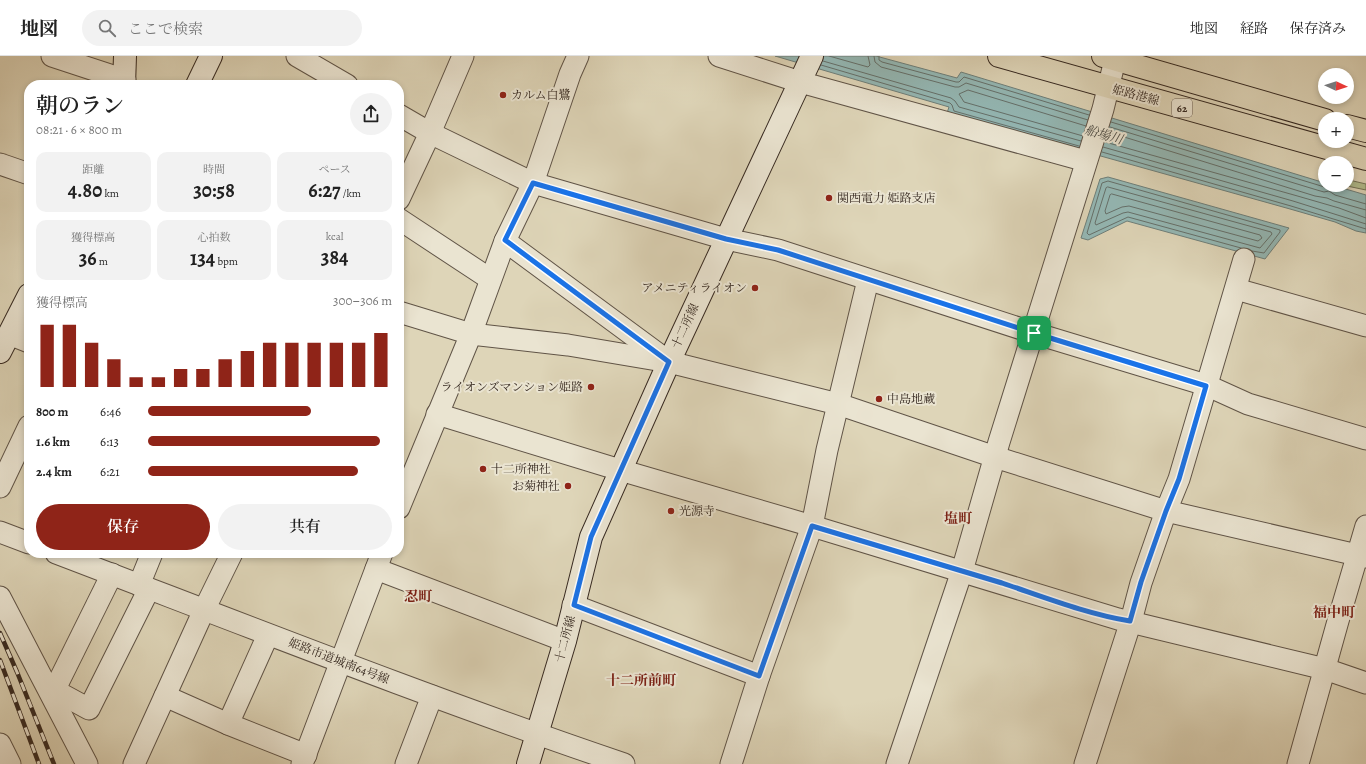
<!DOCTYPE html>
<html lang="ja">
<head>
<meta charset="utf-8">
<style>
  body { margin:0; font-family:Alegreya,"Noto Serif JP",serif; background:#f2f2f2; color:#222; height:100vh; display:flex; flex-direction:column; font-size:15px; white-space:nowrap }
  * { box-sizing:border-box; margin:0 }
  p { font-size:13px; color:#767676 }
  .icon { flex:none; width:22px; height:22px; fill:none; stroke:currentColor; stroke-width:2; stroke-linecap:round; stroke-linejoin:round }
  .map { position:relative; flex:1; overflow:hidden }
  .sheet { position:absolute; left:24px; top:24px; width:380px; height:478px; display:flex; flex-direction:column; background:#fff; border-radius:16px; box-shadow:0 2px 6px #0003 }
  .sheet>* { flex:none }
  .needle { width:26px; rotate:93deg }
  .tools { position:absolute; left:1318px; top:12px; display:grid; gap:8px }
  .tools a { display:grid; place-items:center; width:36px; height:36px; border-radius:50%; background:#fff; box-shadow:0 2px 6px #0003; font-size:20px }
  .pin { position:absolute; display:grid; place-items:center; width:34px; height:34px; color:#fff; margin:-17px; border-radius:8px; box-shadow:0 2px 6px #0006 }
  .round { display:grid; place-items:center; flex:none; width:42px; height:42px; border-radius:21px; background:#f2f2f2 }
  .head { display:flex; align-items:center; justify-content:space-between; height:68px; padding:0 12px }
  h1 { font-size:22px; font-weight:600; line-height:30px }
  .figures { display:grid; grid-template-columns:repeat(3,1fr); gap:6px; height:68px; padding:4px 12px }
  .figures div { display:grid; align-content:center; border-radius:10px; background:#f2f2f2; text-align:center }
  .figures b { font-size:20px; font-weight:600 }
  .figures small { font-size:11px; font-weight:400 }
  .figures p { font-size:11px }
  .chart { height:112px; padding:8px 12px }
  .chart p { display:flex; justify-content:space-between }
  .chart svg { width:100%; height:72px; margin-top:4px; stroke:#8f2418; stroke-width:6 }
  .cta { display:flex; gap:8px; margin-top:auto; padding:8px 12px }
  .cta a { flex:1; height:46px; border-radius:24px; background:#8f2418; color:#fff; font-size:16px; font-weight:600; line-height:46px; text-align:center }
  .cta a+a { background:#f2f2f2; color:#222 }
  ul { padding:0 12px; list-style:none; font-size:13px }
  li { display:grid; grid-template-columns:64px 48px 1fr; align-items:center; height:30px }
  li i { height:10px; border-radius:5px; background:#8f2418 }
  header { display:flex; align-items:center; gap:24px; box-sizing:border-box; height:56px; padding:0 20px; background:#fff; border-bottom:1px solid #e0e0e0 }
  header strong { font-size:19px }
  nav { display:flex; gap:22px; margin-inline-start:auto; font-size:14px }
  .search { width:280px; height:36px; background:#f2f2f2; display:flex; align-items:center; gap:10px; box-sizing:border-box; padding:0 14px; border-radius:22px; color:#767676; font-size:15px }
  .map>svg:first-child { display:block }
  .green { fill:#b2bd8e; stroke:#747358 }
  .water { fill:#94b8b5; stroke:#6e7f7a }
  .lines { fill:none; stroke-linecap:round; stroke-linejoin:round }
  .shore { stroke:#65706b; stroke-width:1 }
  .street-casing { stroke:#605447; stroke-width:23 }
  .secondary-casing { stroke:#362921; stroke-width:24 }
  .primary-casing { stroke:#362921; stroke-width:24 }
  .street { stroke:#eae4d1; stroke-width:21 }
  .secondary { stroke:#eae4d1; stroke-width:22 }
  .primary { stroke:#ded5b8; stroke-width:22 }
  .rail-casing { stroke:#362921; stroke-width:4.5 }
  .rail { stroke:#eae4d1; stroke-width:3; stroke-dasharray:9; stroke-linecap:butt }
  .route-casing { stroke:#fff; stroke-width:8 }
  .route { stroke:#1a73e8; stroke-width:5 }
  .poi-dot { fill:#8f2418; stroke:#eae4d1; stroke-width:1.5 }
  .labels { text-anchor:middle; stroke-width:4; stroke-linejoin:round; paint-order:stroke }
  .shield { fill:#eae4d1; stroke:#6c6156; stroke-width:1 }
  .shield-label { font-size:11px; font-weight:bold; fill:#362921 }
  .poi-label { font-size:12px; fill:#362921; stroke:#eae4d1; text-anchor:start }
  .street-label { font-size:12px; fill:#362921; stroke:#eae4d1 }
  .water-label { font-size:13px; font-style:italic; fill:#4e4d46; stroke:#eae4d1 }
  .quarter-label { font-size:14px; font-weight:bold; fill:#7a1f14; stroke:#eae4d1 }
</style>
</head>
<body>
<header>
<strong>地図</strong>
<div class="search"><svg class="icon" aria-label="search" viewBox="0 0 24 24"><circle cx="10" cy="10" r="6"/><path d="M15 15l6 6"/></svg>ここで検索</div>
<nav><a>地図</a><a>経路</a><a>保存済み</a></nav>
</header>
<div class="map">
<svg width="1366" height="708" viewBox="0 0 1366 708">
  <rect width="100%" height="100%" fill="#ded5b8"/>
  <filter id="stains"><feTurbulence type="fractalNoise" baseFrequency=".005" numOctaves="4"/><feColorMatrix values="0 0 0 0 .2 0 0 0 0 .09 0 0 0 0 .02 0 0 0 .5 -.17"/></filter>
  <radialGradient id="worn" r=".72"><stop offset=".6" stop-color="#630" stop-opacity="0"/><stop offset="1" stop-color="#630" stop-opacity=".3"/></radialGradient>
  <path class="green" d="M1349,124L1366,128V134L1347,130Z"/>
  <g class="water">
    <path d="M775,0H876L957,22L961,16L1325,127V129H1332L1366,139V177L1356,175L1335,166L1290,153L947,57L949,51Z"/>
    <path d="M1108,121L1289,172L1265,203L1127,165L1088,184L1081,182L1100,123Z"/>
  </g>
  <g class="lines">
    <g class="shore">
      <path d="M829,0L868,11L870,9L868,0"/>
      <path d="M874,0L875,6L881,11L955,31H959L966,27L1088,64"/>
      <path d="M879,0V4L882,6L956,26H959L964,21L1089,59"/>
      <path d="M823,5L951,42L955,45L959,51L1081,85"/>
      <path d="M821,9L950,47L952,49L954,55L1079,90"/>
      <path d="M1111,66L1318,129L1324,131L1328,129"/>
      <path d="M1110,71L1317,134L1324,136L1329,135L1335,139L1366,148"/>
      <path d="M1108,76L1315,140L1327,142L1334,145L1366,154"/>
      <path d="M1083,80L964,46L959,38L968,34L1086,70"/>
      <path d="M1105,86L1294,139L1339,152L1366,162"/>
      <path d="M1103,91L1293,145L1366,168"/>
      <path d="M1102,96L1291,150L1366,173"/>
      <path d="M1108,131L1271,176L1272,178L1260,192L1128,156L1123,157L1096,169L1095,167L1106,132Z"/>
      <path d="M1112,138L1260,179L1262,182L1258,185L1129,150L1122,151L1106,158L1105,155L1110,139Z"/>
      <path d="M1241,192L1128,161L1089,179L1087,177L1102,127L1108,125L1280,174V176L1264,197L1252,195"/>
    </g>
    <g class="street-casing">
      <g id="street">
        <path d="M52,0L125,24"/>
        <path d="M297,0L347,29"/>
        <path d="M719,0L800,26L1086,105"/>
        <path d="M399,59L430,77L533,127L726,183L778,194L1034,277L1206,329L1248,348L1366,383"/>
        <path d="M0,108L29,118"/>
        <path d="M399,143L430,77L463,0"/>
        <path d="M399,163L490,223"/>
        <path d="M505,185L665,303"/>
        <path d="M1236,233L1366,270"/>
        <path d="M399,256L471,278L568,289L669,306L838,348L995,401L1166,455L1366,501"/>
        <path d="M9,278L29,286"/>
        <path d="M437,358L620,414L812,470L1118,563L1325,613L1366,627"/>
        <path d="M0,431L29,370"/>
        <path d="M399,452L471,278L505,185L533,127L570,18L578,0"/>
        <path d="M0,476L29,487"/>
        <path d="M56,497C245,569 432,643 624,708"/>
        <path d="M376,513L565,585"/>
        <path d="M139,529L152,497"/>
        <path d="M0,541L87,708"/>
        <path d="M573,549L759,620"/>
        <path d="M54,634L89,653L149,533"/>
        <path d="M52,639L112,518"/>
        <path d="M165,640L228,668L306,699"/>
        <path d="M228,668L268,579"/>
        <path d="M0,688L10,708"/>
        <path d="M134,708L204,554L232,497"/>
        <path d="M302,708L382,497"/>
        <path d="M406,708L432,640"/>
        <path d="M731,708L759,620L812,470L827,394L868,224"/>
        <path d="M897,708L962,515L999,386L1103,53L1116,0"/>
        <path d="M1085,708L1131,565L1141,527L1166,455L1179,423L1244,203"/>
        <path d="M1298,708L1338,565L1366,470"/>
      </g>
    </g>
    <g class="secondary-casing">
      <g id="secondary">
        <path d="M124,29L125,0"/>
        <path d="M197,29L211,0"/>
        <path d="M0,296L29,239"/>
        <path d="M528,708L565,585L591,481L669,306L812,0"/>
      </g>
    </g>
    <g class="primary-casing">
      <g id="primary">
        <path d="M999,0L1366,103"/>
        <path d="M1103,0L1325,64"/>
        <path d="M1347,70L1366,75"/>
      </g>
    </g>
    <use href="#street" class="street"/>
    <use href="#secondary" class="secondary"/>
    <use href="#primary" class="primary"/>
    <g class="rail-casing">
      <g id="rail">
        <path d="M0,577L17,616L54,708"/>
        <path d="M0,604L39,708"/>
      </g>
    </g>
    <use href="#rail" class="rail"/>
  </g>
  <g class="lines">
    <g class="route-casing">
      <path id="route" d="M533,127L726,183L778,194L1034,277L1206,330L1179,423L1166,455L1141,526L1130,565C1087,558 1044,541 1002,527C939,508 875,489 812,470L759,620L574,549L591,481L669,306L505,184Z"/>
    </g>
    <use href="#route" class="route"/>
  </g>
  <g class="poi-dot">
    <circle cx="503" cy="39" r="4"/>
    <circle cx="829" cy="142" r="4"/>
    <circle cx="755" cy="232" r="4"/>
    <circle cx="591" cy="331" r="4"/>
    <circle cx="879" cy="343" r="4"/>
    <circle cx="483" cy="413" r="4"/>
    <circle cx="568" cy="430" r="4"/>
    <circle cx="671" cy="455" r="4"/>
  </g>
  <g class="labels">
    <rect class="shield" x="1172" y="43" width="20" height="18" rx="3"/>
    <g class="shield-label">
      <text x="1182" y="56">62</text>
    </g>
    <g class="poi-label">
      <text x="511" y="43">カルム白鷺</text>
      <text x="837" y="146">関西電力 姫路支店</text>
      <text x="747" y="236" text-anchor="end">アメニティライオン</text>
      <text x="583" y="335" text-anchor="end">ライオンズマンション姫路</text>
      <text x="887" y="347">中島地蔵</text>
      <text x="491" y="417">十二所神社</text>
      <text x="560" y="434" text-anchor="end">お菊神社</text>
      <text x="679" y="459">光源寺</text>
    </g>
    <g class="street-label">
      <text transform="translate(1136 39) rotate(15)" y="4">姫路港線</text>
      <text transform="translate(685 270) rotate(-65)" y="4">十二所線</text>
      <text transform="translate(565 583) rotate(-75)" y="4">十二所線</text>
      <text transform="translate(339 605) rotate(21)" y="4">姫路市道城南64号線</text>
    </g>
    <g class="water-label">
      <text transform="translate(1104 78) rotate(16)" y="5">船場川</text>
    </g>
    <g class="quarter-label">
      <text x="958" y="467">塩町</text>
      <text x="418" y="545">忍町</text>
      <text x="1334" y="561">福中町</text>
      <text x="641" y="629">十二所前町</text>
    </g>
  </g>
  <rect width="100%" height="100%" filter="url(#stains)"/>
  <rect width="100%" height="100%" fill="url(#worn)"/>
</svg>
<div class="tools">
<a><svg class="needle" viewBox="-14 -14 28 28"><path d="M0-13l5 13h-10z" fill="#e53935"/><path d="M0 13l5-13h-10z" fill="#767676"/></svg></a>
<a>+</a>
<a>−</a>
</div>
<div class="pin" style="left:1034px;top:277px;background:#1e9e55"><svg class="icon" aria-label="arrive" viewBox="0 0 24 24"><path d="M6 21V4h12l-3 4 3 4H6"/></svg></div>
<section class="sheet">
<div class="head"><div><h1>朝のラン</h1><p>08:21 · 6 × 800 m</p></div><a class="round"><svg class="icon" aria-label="share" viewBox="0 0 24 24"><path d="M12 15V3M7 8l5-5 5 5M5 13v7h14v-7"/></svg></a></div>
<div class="figures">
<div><p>距離</p><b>4.80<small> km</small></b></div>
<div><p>時間</p><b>30:58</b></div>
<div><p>ペース</p><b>6:27<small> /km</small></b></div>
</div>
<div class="figures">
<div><p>獲得標高</p><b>36<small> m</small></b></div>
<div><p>心拍数</p><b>134<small> bpm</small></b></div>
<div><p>kcal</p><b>384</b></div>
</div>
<div class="chart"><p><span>獲得標高</span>300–306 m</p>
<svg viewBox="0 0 160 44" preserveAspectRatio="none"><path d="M5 44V6M15 44V6M25 44V17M35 44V27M45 44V38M55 44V38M65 44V33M75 44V33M85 44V27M95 44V22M105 44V17M115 44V17M125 44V17M135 44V17M145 44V17M155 44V11"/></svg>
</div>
<ul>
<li><b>800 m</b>6:46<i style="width:67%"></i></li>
<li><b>1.6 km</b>6:13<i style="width:95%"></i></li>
<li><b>2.4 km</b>6:21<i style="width:86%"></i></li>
</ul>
<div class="cta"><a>保存</a><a>共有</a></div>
</section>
</div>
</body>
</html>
